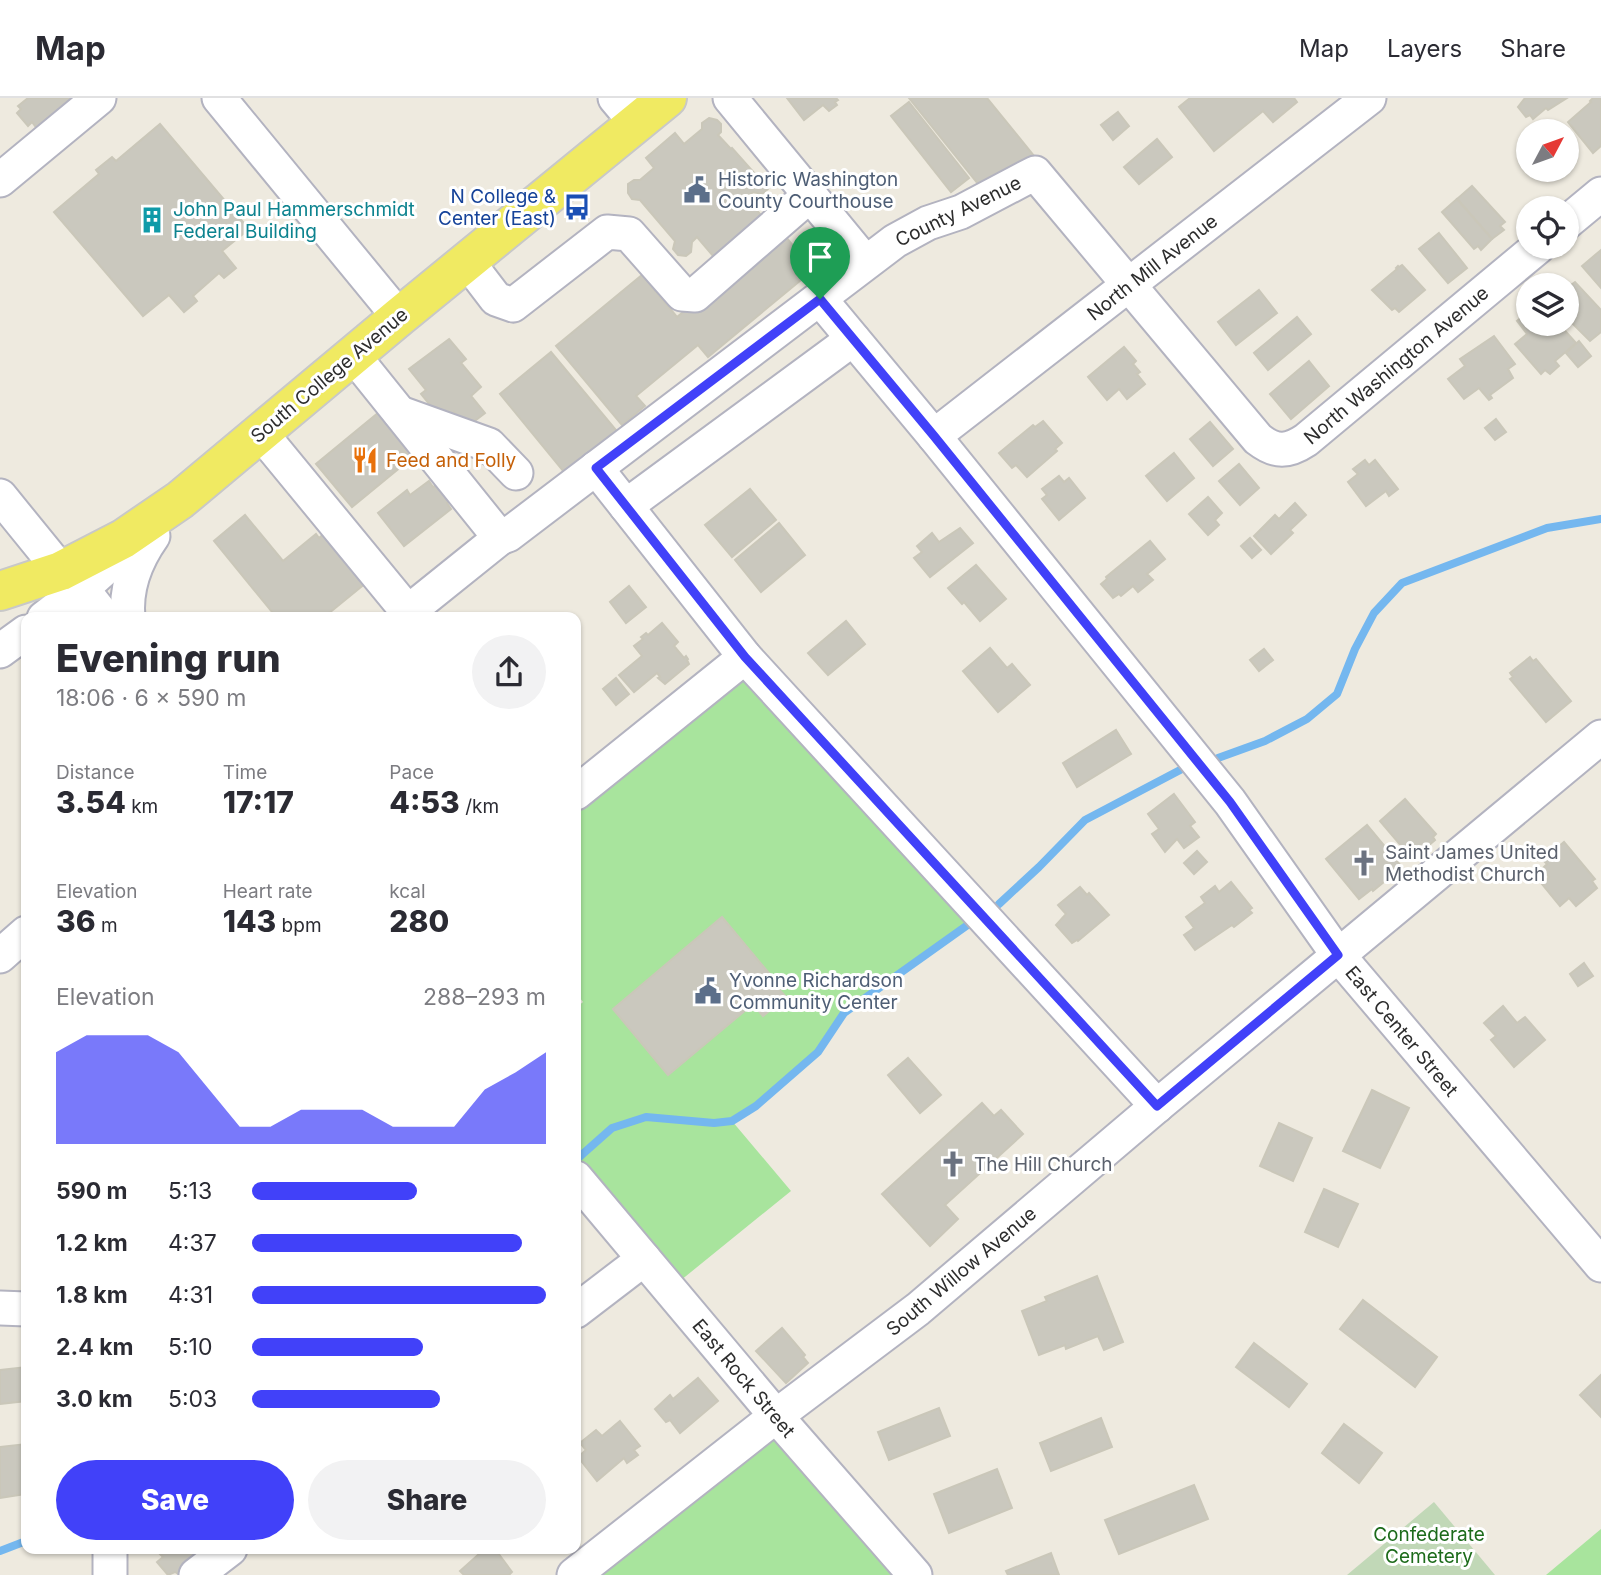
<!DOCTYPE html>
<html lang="en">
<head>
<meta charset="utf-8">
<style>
  body { margin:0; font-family:Inter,sans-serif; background:#f2f2f3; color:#2b2b33; height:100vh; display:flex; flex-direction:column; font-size:26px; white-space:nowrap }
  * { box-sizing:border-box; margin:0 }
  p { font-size:23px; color:#7c7c81 }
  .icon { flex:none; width:38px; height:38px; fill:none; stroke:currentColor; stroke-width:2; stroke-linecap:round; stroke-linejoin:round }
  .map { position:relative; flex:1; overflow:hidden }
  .panel { position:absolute; left:21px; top:514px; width:560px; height:942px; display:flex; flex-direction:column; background:#fff; border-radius:14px; box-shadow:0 2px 5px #0004 }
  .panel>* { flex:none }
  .needle { width:46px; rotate:49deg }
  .controls { position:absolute; left:1516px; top:21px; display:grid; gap:14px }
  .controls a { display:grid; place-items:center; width:63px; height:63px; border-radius:50%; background:#fff; box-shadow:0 2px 5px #0004; font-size:35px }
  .pin { position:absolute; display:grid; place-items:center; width:60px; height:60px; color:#fff; margin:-72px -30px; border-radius:50% 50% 50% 0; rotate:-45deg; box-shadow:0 0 7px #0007 }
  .pin .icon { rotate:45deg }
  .round { display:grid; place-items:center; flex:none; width:74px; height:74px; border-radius:37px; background:#f2f2f3 }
  .headline { display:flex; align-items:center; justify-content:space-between; height:119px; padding:0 35px }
  h1 { font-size:38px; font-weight:800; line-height:52px }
  .figures { display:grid; grid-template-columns:repeat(3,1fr); gap:10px; height:119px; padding:7px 35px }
  .figures div { display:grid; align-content:center }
  .figures b { font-size:30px; font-weight:800 }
  .figures small { font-size:19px; font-weight:400 }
  .figures p { font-size:19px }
  .chart { height:196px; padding:14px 35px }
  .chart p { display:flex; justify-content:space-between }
  .chart svg { width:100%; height:126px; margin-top:7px; fill:#4141f9; opacity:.7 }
  .cta { display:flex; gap:14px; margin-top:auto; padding:14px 35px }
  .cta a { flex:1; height:80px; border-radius:42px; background:#4141f9; color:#fff; font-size:28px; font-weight:800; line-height:80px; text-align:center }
  .cta a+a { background:#f2f2f3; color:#2b2b33 }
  ul { padding:0 35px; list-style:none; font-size:23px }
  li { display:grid; grid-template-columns:112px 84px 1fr; align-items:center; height:52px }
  li i { height:18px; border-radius:9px; background:#4141f9 }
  header { display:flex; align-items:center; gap:42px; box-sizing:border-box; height:98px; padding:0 35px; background:#fff; border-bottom:2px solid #e1e1e2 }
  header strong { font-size:33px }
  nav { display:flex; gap:38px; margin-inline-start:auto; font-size:24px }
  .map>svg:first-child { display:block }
  .green { fill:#a8e49d }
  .cemetery { fill:#c1d8b7 }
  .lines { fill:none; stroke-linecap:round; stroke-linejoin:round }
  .stream { stroke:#74b7ef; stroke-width:8 }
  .building { fill:#cac8be; stroke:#cac7b9; stroke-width:2 }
  .minor-casing { stroke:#b3b3c0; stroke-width:37 }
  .major-casing { stroke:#c8c8c8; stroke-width:42 }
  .minor { stroke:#fff; stroke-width:33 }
  .major { stroke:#f0ea62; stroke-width:38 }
  .route-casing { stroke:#fff; stroke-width:14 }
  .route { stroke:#4141f9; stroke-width:9 }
  .labels { text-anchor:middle; stroke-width:6; stroke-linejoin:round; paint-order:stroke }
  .service-label { font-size:19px; fill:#4e5e75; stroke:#fff; text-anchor:start }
  .transit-label { font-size:19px; fill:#164399; stroke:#fff; text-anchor:end }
  .culture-label { font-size:19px; fill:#0d838f; stroke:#fff; text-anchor:start }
  .street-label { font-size:19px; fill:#2d2d2d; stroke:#fff }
  .food-label { font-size:19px; fill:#c56008; stroke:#fff; text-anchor:start }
  .worship-label { font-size:19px; fill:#5b616d; stroke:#fff; text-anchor:start }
  .park-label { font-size:19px; fill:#1d6b1b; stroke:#fff }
</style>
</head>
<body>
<header>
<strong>Map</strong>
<nav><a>Map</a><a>Layers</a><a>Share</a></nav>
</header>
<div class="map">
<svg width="1601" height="1477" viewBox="0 0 1601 1477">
  <rect width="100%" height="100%" fill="#eeeadf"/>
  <g class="green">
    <path d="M745,559L982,817L844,915L818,954L756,1008L732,1023L791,1093L670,1191L576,1080V910L583,904L576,895V695Z"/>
    <path d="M776,1318L915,1477H574Z"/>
    <path d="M1601,1431V1477H1546Z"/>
  </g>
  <path class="cemetery" d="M1434,1404L1495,1477H1347Z"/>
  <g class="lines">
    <g class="stream">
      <path d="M1218,660L1265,643L1307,621L1337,596L1355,551L1374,515L1402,485L1547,430L1601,421"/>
      <path d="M999,806L1039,769L1085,722L1182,671"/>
      <path d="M577,1061L612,1030L646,1019L714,1025L732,1023L756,1008L818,954L844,915L969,826"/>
      <path d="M0,1453L26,1443"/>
    </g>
  </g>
  <g class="building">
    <path d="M28,0H77L38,32L32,24L28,28L17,15L21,11L18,8Z"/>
    <path d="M787,0H836L838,2L835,4L837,7L829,13L823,7L804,22Z"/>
    <path d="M909,0H987L1035,59L987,97Z"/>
    <path d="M1190,0H1294L1297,4L1273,24L1263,13L1214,53L1179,9Z"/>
    <path d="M1525,0H1567L1548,12L1546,10L1533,21L1530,17L1526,19L1518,9Z"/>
    <path d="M1593,0H1601V48L1593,55L1568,24L1591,4L1590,3Z"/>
    <path d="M909,4L969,80L951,94L891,18Z"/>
    <path d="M1118,14L1129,28L1113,42L1101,27Z"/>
    <path d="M709,20L717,22L721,26V34L718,37L731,51L732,50L756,77H765L770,82L768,91L762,96L753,94L746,100L767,124L719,165L697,139L692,144L691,154L686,158L678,157L673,151L675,143L640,102L632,101L628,95V86L634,82H640L654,70L646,60L675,35L684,46L702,31V25Z"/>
    <path d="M160,26L249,131L222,153L236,170L224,180L219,175L193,198L197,203L184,214L169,197L143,218L54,114L99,76L96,72L112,59L116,63Z"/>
    <path d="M1157,41L1172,59L1139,86L1124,69Z"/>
    <path d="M1472,88L1505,124L1500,128L1504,132L1492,141L1457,101Z"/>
    <path d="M1457,101L1492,141L1481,152L1478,148L1474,151L1442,114Z"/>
    <path d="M781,133L813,172L708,259L698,247L636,298L645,308L622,327L556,248L642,177L677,219Z"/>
    <path d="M1439,135L1467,170L1448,185L1419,151Z"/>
    <path d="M1601,152V190L1582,168Z"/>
    <path d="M1402,167L1425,192L1399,214L1395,210L1392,212L1372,192L1397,171L1396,170L1398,168L1399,169Z"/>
    <path d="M1564,184L1568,189L1575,184L1601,212V234L1590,243L1566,219V187H1560Z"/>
    <path d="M1259,192L1277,215L1236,247L1218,224Z"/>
    <path d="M1528,214V226H1559L1576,245L1555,263L1559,268L1550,276L1545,272L1541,276L1515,246L1527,236L1517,223Z"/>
    <path d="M1297,219L1311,236L1268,272L1254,255Z"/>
    <path d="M1494,238L1515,266L1508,271L1513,280L1490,297L1492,300L1489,302L1479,290L1464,301L1448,281L1465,268L1460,261Z"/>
    <path d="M449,241L466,261L461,265L481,289L471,298L485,315L467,329L454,314L443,323L421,296L426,292L409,271Z"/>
    <path d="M1579,243L1591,258L1578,269L1566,255Z"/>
    <path d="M1124,249L1136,263L1133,266L1140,274L1137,276L1145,286L1127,301L1119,291L1107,302L1088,279Z"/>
    <path d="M551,254L620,337L569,380L500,296Z"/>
    <path d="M1309,263L1329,288L1291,321L1270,296Z"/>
    <path d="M378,315L414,358L352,409L316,366Z"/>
    <path d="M1496,321L1506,334L1495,342L1485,330Z"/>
    <path d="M1043,323L1062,345L1055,351L1057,353L1027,379L1016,367L1012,370L999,355L1033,327L1035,329Z"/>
    <path d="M1210,324L1233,351L1213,368L1190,341Z"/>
    <path d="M1174,355L1194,380L1167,403L1146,378Z"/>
    <path d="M1365,362L1369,367L1375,362L1398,391L1389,398L1386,393L1366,408L1348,384L1358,376L1353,371Z"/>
    <path d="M1239,366L1259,390L1240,407L1219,383Z"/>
    <path d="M1059,378L1064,384L1069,380L1085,400L1059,422L1042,401L1047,397L1042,391Z"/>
    <path d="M429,383L433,389L436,387L449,404L447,405L451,411L404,448L378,415L407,392L410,397Z"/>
    <path d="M750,391L776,422L732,459L705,427Z"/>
    <path d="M1208,399L1222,415L1215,422L1219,427L1208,437L1189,416Z"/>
    <path d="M1295,405L1306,417L1290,432L1293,435L1271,456L1254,438L1275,417L1279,421Z"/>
    <path d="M245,417L283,463L316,436L319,440L326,434L367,484L323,520H277L214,443Z"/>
    <path d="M779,425L805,457L761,494L735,462Z"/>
    <path d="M960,430L973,445L930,479L914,460L922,454L917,448L932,435L939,444Z"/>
    <path d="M1250,440L1261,452L1252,460L1241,448Z"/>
    <path d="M1150,443L1165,461L1147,476L1153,482L1138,494L1133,488L1121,498L1119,496L1113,500L1101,486L1107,481L1106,479Z"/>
    <path d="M976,467L1006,501L980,523L964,504L962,506L948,490Z"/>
    <path d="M629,488L646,509L626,525L610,504Z"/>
    <path d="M846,523L865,546L828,577L808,555Z"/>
    <path d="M662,525L678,544L674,548L684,560L686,558L688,561L687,562L689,566L665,586L658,580L660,579L657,575L634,594L619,577L642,558L634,548L643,541L641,539L646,535L648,537Z"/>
    <path d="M990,550L1007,570L1012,566L1030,587L998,614L963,573Z"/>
    <path d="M1264,551L1273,562L1259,573L1250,562Z"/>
    <path d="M1530,559L1533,563L1536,561L1571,603L1546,624L1510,581L1513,579L1510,575Z"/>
    <path d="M616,580L629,596L616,607L603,591Z"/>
    <path d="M1116,632L1131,656L1077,689L1063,665Z"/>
    <path d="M1174,696L1195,724L1190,728L1199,739L1184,750L1177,741L1165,754L1152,736L1159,731L1148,716Z"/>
    <path d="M1405,701L1436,736L1433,739L1435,742L1415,759L1411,754L1408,756L1380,723Z"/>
    <path d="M1367,727L1402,769L1373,793L1372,791L1359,801L1326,761Z"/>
    <path d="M1564,744L1595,781L1592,783L1597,790L1576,808L1569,800L1560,808L1542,786L1549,779L1542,771L1547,766L1543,762Z"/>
    <path d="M1197,753L1207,764L1194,776L1184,765Z"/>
    <path d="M1231,784L1252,810L1249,812L1252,815L1234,829L1232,827L1195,852L1184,837L1194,830L1186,819L1205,805L1201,799L1215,788L1219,794Z"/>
    <path d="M1080,789L1087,797L1089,795L1109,817L1078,843L1077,842L1072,845L1056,827L1066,816L1058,807Z"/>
    <path d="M722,819L778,886L776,888L786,899L763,918L753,906L668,977L613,911Z"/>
    <path d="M1584,865L1593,878L1578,888L1570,876Z"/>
    <path d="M1503,908L1517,925L1525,919L1545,942L1514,969L1491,942L1496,938L1484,925Z"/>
    <path d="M908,960L941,997L920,1015L888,977Z"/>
    <path d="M1372,992L1409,1010L1380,1070L1343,1053Z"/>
    <path d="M982,1005L994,1018L1001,1012L1023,1036L945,1107L958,1121L930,1148L882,1096Z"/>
    <path d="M1279,1025L1312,1040L1293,1083L1260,1068Z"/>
    <path d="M1324,1091L1358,1106L1338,1149L1305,1134Z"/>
    <path d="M1097,1178L1123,1244L1104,1252L1098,1238L1066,1251L1065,1247L1039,1257L1022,1213L1047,1203L1045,1199Z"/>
    <path d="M1363,1202L1437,1259L1415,1289L1340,1231Z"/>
    <path d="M782,1230L805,1257L803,1259L808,1265L786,1285L756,1253Z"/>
    <path d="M1254,1245L1307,1286L1289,1309L1236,1269Z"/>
    <path d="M26,1269V1303L0,1306V1272Z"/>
    <path d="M1601,1277V1319L1580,1297Z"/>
    <path d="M698,1280L718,1303L680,1335L670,1322L666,1324L655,1311L670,1297L673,1301Z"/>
    <path d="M939,1310L950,1338L889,1362L878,1334Z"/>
    <path d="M1101,1320L1112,1349L1051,1373L1040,1345Z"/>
    <path d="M620,1323L640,1348L634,1352L638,1357L627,1365L624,1360L597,1383L578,1359L586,1352L580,1345L596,1332L602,1338Z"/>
    <path d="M1344,1326L1382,1355L1359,1385L1322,1355Z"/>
    <path d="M26,1346V1396L0,1400V1349Z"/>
    <path d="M997,1371L1012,1410L949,1435L934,1396Z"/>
    <path d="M1194,1387L1208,1421L1119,1456L1105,1422Z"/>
    <path d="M164,1451H207L180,1477L175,1474L168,1477L157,1464L163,1459L159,1455Z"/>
    <path d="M475,1451H495L512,1474L509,1477H464L460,1473L479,1456Z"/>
    <path d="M1051,1455L1059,1477H1008L1006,1473Z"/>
  </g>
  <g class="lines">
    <g class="minor-casing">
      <g id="minor">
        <path d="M219,0L399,219"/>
        <path d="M615,0L636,25"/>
        <path d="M730,0L865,164"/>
        <path d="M0,82L99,0"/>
        <path d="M1566,125L1601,96"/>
        <path d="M467,163L496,201L513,207L607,134L629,136L682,196L695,197L810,97"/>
        <path d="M820,201L934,338L1230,704L1338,857L1601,1167"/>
        <path d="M353,257L500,440L508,437L895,143L928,125L961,114L1035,75L1258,341C1276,355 1288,354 1306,342L1538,149"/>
        <path d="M400,315L489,347L516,375"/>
        <path d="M260,334L408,514L500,440"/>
        <path d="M934,338L1369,0"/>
        <path d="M596,370L745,559L1157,1008"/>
        <path d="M0,398L61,473"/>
        <path d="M626,408L853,241"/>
        <path d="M70,475L105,520"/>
        <path d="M44,520L82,491L133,445"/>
        <path d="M128,520C125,489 136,462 153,438"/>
        <path d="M0,553L26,534"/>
        <path d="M576,695L745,559"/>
        <path d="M0,858L26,835"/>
        <path d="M576,1080L776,1318L915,1477"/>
        <path d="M0,1210L26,1211"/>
        <path d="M576,1213L644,1161"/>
        <path d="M110,1451V1477"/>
        <path d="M196,1477L230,1451"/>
        <path d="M574,1477L776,1318L918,1211L1157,1008L1601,639"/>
      </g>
    </g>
    <g class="major-casing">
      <path id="major" d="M0,493L61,473L123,441L180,402L399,219L667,0"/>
    </g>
    <use href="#minor" class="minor"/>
    <use href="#major" class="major"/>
  </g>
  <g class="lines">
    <g class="route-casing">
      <path id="route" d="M820,201L934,338L1230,704L1338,857L1157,1008L745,559L596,370Z"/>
    </g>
    <use href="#route" class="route"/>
  </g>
  <defs>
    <g id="civic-bare" transform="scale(2.1)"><path d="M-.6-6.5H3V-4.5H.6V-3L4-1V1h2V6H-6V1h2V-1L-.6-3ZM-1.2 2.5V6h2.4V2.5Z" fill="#5c6f8a" stroke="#fff" stroke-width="2.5" paint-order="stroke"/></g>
    <g id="bus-bare" transform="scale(2.1)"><path d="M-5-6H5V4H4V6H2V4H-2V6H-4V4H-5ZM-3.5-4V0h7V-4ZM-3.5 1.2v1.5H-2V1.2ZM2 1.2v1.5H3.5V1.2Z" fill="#1a4fb4" stroke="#fff" stroke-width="2.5" paint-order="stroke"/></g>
    <g id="building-bare" transform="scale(2.1)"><path d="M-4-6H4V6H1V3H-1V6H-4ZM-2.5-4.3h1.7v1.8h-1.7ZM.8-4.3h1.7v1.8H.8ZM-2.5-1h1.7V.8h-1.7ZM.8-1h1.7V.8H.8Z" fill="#0f9aa8" stroke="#fff" stroke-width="2.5" paint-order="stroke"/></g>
    <g id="restaurant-bare" transform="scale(2.1)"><path d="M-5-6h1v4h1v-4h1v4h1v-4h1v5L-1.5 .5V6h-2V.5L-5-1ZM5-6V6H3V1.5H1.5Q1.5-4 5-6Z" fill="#e8710a" stroke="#fff" stroke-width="2.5" paint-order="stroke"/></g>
    <g id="church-bare" transform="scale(2.1)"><path d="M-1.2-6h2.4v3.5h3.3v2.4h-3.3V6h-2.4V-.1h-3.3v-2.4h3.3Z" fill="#6b7280" stroke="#fff" stroke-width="2.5" paint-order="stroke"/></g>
  </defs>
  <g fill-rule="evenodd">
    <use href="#civic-bare" x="697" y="92"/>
    <use href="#bus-bare" x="577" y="109"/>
    <use href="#building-bare" x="152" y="122"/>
    <use href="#restaurant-bare" x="365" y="362"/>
    <use href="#church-bare" x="1364" y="765"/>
    <use href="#civic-bare" x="708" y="893"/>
    <use href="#church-bare" x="953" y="1066"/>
  </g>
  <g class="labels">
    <g class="service-label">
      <text x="718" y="88">Historic Washington<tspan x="718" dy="22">County Courthouse</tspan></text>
      <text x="729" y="889">Yvonne Richardson<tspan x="729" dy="22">Community Center</tspan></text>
    </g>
    <g class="transit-label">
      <text x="556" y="105">N College &amp;<tspan x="556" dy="22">Center (East)</tspan></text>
    </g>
    <g class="culture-label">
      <text x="173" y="118">John Paul Hammerschmidt<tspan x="173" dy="22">Federal Building</tspan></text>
    </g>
    <g class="street-label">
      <text transform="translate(958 113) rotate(-26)" y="7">County Avenue</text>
      <text transform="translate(1152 169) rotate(-38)" y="7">North Mill Avenue</text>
      <text transform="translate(1396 267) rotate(-40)" y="7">North Washington Avenue</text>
      <text transform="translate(329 277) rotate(-40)" y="7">South College Avenue</text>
      <text transform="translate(1402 933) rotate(50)" y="7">East Center Street</text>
      <text transform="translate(961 1173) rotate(-40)" y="7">South Willow Avenue</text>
      <text transform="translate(744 1280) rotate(50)" y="7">East Rock Street</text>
    </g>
    <g class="food-label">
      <text x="386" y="369">Feed and Folly</text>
    </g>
    <g class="worship-label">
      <text x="1385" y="761">Saint James United<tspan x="1385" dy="22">Methodist Church</tspan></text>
      <text x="974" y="1073">The Hill Church</text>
    </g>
    <g class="park-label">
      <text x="1429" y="1443">Confederate<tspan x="1429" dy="22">Cemetery</tspan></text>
    </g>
  </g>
</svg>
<div class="controls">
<a><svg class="needle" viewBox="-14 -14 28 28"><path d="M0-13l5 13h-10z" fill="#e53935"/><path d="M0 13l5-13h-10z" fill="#7c7c81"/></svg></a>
<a><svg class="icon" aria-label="locate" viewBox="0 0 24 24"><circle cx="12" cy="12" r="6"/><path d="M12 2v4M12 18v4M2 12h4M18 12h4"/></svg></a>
<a><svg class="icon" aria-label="layers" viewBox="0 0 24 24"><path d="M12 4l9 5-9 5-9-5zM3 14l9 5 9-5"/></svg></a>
</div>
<div class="pin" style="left:820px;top:201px;background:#1e9e55"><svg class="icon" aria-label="arrive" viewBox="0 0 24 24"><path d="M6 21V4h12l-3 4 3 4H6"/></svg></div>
<section class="panel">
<div class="headline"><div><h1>Evening run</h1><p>18:06 · 6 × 590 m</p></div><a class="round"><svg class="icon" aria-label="share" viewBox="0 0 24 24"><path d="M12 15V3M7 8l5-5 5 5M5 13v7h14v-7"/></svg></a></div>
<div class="figures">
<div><p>Distance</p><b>3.54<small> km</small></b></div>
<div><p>Time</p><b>17:17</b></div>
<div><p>Pace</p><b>4:53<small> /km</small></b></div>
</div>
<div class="figures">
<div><p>Elevation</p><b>36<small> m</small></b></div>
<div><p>Heart rate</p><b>143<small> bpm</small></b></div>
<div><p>kcal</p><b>280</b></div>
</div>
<div class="chart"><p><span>Elevation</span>288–293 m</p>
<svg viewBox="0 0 160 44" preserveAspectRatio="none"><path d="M0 44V12L10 6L20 6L30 6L40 12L50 25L60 38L70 38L80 32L90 32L100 32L110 38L120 38L130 38L140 25L150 19L160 12V44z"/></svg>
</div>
<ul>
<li><b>590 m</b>5:13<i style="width:56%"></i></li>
<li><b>1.2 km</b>4:37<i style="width:92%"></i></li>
<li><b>1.8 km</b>4:31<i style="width:100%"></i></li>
<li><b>2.4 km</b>5:10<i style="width:58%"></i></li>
<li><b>3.0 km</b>5:03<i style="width:64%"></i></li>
</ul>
<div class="cta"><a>Save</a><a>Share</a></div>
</section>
</div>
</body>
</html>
